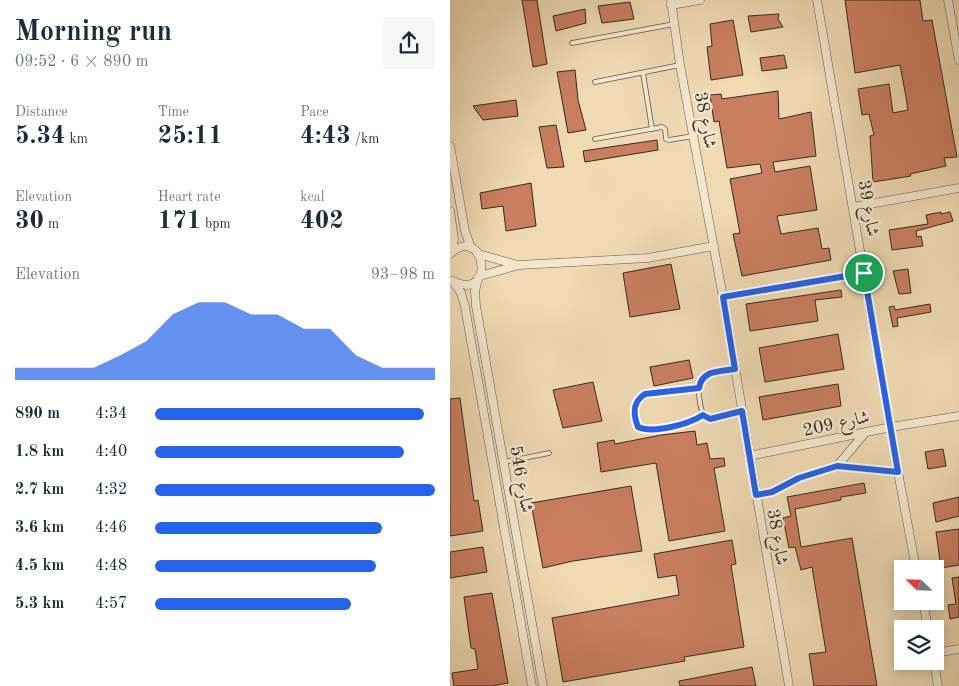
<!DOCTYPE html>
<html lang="en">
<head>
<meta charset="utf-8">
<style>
  body { margin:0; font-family:"Old Standard TT",Amiri,serif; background:#f6f6f7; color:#1f2937; height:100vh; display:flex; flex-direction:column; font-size:19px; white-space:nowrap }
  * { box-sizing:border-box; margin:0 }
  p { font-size:16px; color:#747a83 }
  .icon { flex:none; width:28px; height:28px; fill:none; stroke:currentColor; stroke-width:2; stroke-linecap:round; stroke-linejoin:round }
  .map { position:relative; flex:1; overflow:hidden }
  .drawer { display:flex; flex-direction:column; background:#fff; width:450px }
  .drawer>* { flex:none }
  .needle { width:32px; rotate:293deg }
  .buttons { position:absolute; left:444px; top:560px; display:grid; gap:10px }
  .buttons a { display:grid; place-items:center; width:50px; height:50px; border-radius:0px; background:#fff; box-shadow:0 2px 12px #0003; font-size:25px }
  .pin { position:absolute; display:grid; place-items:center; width:42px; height:42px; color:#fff; margin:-21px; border:2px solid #fff; border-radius:50%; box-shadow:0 1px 5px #0007 }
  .round { display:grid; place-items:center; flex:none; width:52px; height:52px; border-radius:0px; background:#f6f6f7 }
  .overview { display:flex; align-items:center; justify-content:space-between; height:85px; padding:0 15px }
  h1 { font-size:28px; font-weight:800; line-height:38px }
  .figures { display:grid; grid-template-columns:repeat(3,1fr); gap:8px; height:85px; padding:5px 15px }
  .figures div { display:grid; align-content:center }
  .figures b { font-size:25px; font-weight:800 }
  .figures small { font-size:14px; font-weight:400 }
  .figures p { font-size:14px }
  .chart { height:140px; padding:10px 15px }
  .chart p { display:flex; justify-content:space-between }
  .chart svg { width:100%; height:90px; margin-top:5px; fill:#2563eb; opacity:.7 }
  ul { padding:0 15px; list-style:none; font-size:16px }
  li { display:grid; grid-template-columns:80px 60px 1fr; align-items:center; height:38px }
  li i { height:12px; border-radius:6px; background:#2563eb }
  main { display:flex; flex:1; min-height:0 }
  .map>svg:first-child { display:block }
  .building { fill:#c97e60; stroke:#352a23 }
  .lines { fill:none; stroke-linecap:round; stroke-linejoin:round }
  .service-casing { stroke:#645647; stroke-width:5.5 }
  .minor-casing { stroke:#645647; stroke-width:9 }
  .service { stroke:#f5e7ce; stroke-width:4 }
  .minor { stroke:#f5e7ce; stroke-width:8 }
  .route-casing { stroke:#fff; stroke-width:10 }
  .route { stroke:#2563eb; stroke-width:6 }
  .labels { text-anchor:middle; stroke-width:5; stroke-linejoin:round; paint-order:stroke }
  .street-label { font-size:18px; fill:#352a23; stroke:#f5e7ce }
</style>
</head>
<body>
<main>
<section class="drawer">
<div class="overview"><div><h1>Morning run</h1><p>09:52 · 6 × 890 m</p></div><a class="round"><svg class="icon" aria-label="share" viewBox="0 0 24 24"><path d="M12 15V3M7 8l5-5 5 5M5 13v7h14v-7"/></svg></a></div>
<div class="figures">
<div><p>Distance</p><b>5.34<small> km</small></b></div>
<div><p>Time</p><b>25:11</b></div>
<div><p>Pace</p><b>4:43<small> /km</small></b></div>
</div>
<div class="figures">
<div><p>Elevation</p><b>30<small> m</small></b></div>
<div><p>Heart rate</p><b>171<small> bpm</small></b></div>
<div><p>kcal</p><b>402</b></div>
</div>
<div class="chart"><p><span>Elevation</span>93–98 m</p>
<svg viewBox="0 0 160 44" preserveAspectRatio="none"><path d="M0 44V38L10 38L20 38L30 38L40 32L50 25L60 12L70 6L80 6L90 12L100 12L110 19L120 19L130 32L140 38L150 38L160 38V44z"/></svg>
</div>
<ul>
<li><b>890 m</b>4:34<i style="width:96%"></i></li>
<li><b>1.8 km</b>4:40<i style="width:89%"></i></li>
<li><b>2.7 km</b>4:32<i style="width:100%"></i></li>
<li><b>3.6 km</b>4:46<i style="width:81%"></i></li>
<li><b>4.5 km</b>4:48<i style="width:79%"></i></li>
<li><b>5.3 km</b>4:57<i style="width:70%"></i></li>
</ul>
</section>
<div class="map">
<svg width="509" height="686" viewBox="0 0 509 686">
  <rect width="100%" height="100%" fill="#efdab4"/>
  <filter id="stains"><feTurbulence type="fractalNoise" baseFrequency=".004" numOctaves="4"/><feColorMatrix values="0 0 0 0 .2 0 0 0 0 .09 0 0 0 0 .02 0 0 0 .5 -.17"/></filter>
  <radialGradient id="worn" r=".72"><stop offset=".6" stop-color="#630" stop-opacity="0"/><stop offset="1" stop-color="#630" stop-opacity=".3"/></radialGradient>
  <g class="building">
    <path d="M72,0H87L97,64L83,67Z"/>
    <path d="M395,0H470L473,21L482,20L507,157L494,158L496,166L460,174L461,176L423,182L420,136L424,135L419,114L412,115L408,89L439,84L443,113L458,110L456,97L450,65L405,73Z"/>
    <path d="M180,2L184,19L152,23L148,6Z"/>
    <path d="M135,9L136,23L106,31L103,16Z"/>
    <path d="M329,14L328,19L333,27L301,32L298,16Z"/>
    <path d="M283,20L293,75L261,80L257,47L262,46L260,24Z"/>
    <path d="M334,55L337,68L312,71L310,58Z"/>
    <path d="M125,70L128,100L136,130L118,133L107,72Z"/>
    <path d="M328,91L329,119L361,112L366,156L323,162L325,172L360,166L367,210L327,216L331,234L368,228L372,249L379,248L381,260L292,276L283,234L290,233L280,179L312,173L310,164L277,168L269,121L264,122L260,95L271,94L272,99Z"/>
    <path d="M66,100L68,116L33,120L23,106Z"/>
    <path d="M106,125L114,167L97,168L89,127Z"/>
    <path d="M207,140L208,150L135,162L133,151Z"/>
    <path d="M81,183L86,226L56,231L53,206L32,209L30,193Z"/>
    <path d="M491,212V214L500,212L503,221L466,231L467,237L471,236L473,246L442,250L439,230L478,224L476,215Z"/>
    <path d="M221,264L230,309L180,317L173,273Z"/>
    <path d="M458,269L461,293L449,294L443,271Z"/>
    <path d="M391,290L392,297L365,300L368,321L300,331L296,304Z"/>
    <path d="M480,304L481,312L447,318L448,326L443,327L439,307L444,306L445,310Z"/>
    <path d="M388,334L394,369L315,382L309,348Z"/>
    <path d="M239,360L243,378L204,386L200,367Z"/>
    <path d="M143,382L152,421L113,428L103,390Z"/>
    <path d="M388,384L391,406L313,420L309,397Z"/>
    <path d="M10,398L24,501L28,500L33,531L0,536V399Z"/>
    <path d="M245,431L247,445L257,443L260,459L274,458L275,466L264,468L275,531L219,541L206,463L151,472L147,443L164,440L165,444L211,435Z"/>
    <path d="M493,449L496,466L478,469L475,452Z"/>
    <path d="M414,483L416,493L391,497V500L345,509L351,547L402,538L427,686H364L359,654L376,652L362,567L351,570L345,547L339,548L333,518L341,516L337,497Z"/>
    <path d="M181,486L192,551L123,561L93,568L81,503Z"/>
    <path d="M509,497V516L486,522L483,503Z"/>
    <path d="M509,529V565L491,568L486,532Z"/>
    <path d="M282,540L286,564L281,565L294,647L234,657L235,661L113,682L102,618L229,595L226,575L208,578L204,554Z"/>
    <path d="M33,547L37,572L0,578V552Z"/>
    <path d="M509,577V617L500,619L498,605L506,604L502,578Z"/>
    <path d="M42,593L58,683L42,686H4L2,673L28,669L25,649L21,648L14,597Z"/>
    <path d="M302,667L306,686H230L229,681Z"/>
  </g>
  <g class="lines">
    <g class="service-casing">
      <g id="service">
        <path d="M122,43L224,24"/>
        <path d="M193,73L202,129"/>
        <path d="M145,82L230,65"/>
        <path d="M145,139L212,127L215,129L216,139L219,140L243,136"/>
        <path d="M285,369C276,371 261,371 253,376C245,383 250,406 253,415L260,419L291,411"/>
        <path d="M249,389L195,394C183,402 183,414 188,427C204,434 239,424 253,415"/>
        <path d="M54,462L99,453"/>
      </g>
    </g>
    <g class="minor-casing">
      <g id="minor">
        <path d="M221,0L230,65L273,297L339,686"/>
        <path d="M367,0L448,472L466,569"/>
        <path d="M498,0L509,60"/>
        <path d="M221,5L250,0"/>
        <path d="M0,146L15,231L21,248"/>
        <path d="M403,207L509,188"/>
        <path d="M0,211L4,239L2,252"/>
        <path d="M0,254C35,221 47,303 3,281"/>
        <path d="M28,254L64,264"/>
        <path d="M30,276L69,265L198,258L264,246"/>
        <path d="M28,278L25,291L26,306L93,686"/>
        <path d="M3,281L11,293L15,307L82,686"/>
        <path d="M273,297L415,273"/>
        <path d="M299,456L441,427L509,416"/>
        <path d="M387,466L415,433"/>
        <path d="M306,495L322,492L349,478L387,466L448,472"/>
        <path d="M473,601L478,629"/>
        <path d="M485,653L509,649"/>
        <path d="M484,661L488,686"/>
      </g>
    </g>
    <use href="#service" class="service"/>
    <use href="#minor" class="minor"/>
  </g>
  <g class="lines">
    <g class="route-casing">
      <path id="route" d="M414,273L448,472L387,466L349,478L322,492L306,495L292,411L260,419L253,415C239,424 204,434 188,427C183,414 182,402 195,394L249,388C252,370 268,372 285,369L273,297Z"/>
    </g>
    <use href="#route" class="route"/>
  </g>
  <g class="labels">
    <g class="street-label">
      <text transform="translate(256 120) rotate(79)" y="6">شارع 38</text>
      <text transform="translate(419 208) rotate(80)" y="6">شارع 39</text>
      <text transform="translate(386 423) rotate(-12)" y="6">شارع 209</text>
      <text transform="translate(72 479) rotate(80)" y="6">شارع 546</text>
      <text transform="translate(328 537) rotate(80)" y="6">شارع 38</text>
    </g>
  </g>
  <rect width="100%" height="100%" filter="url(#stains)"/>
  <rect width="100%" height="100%" fill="url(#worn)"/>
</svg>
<div class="buttons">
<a><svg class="needle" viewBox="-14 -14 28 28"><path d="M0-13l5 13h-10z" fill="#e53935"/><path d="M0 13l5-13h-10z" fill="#747a83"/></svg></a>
<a><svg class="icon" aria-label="layers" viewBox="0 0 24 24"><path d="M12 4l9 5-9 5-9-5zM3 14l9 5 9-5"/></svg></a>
</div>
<div class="pin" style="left:414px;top:273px;background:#1e9e55"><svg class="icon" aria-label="arrive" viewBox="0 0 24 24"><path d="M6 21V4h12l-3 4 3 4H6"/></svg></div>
</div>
</main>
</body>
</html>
